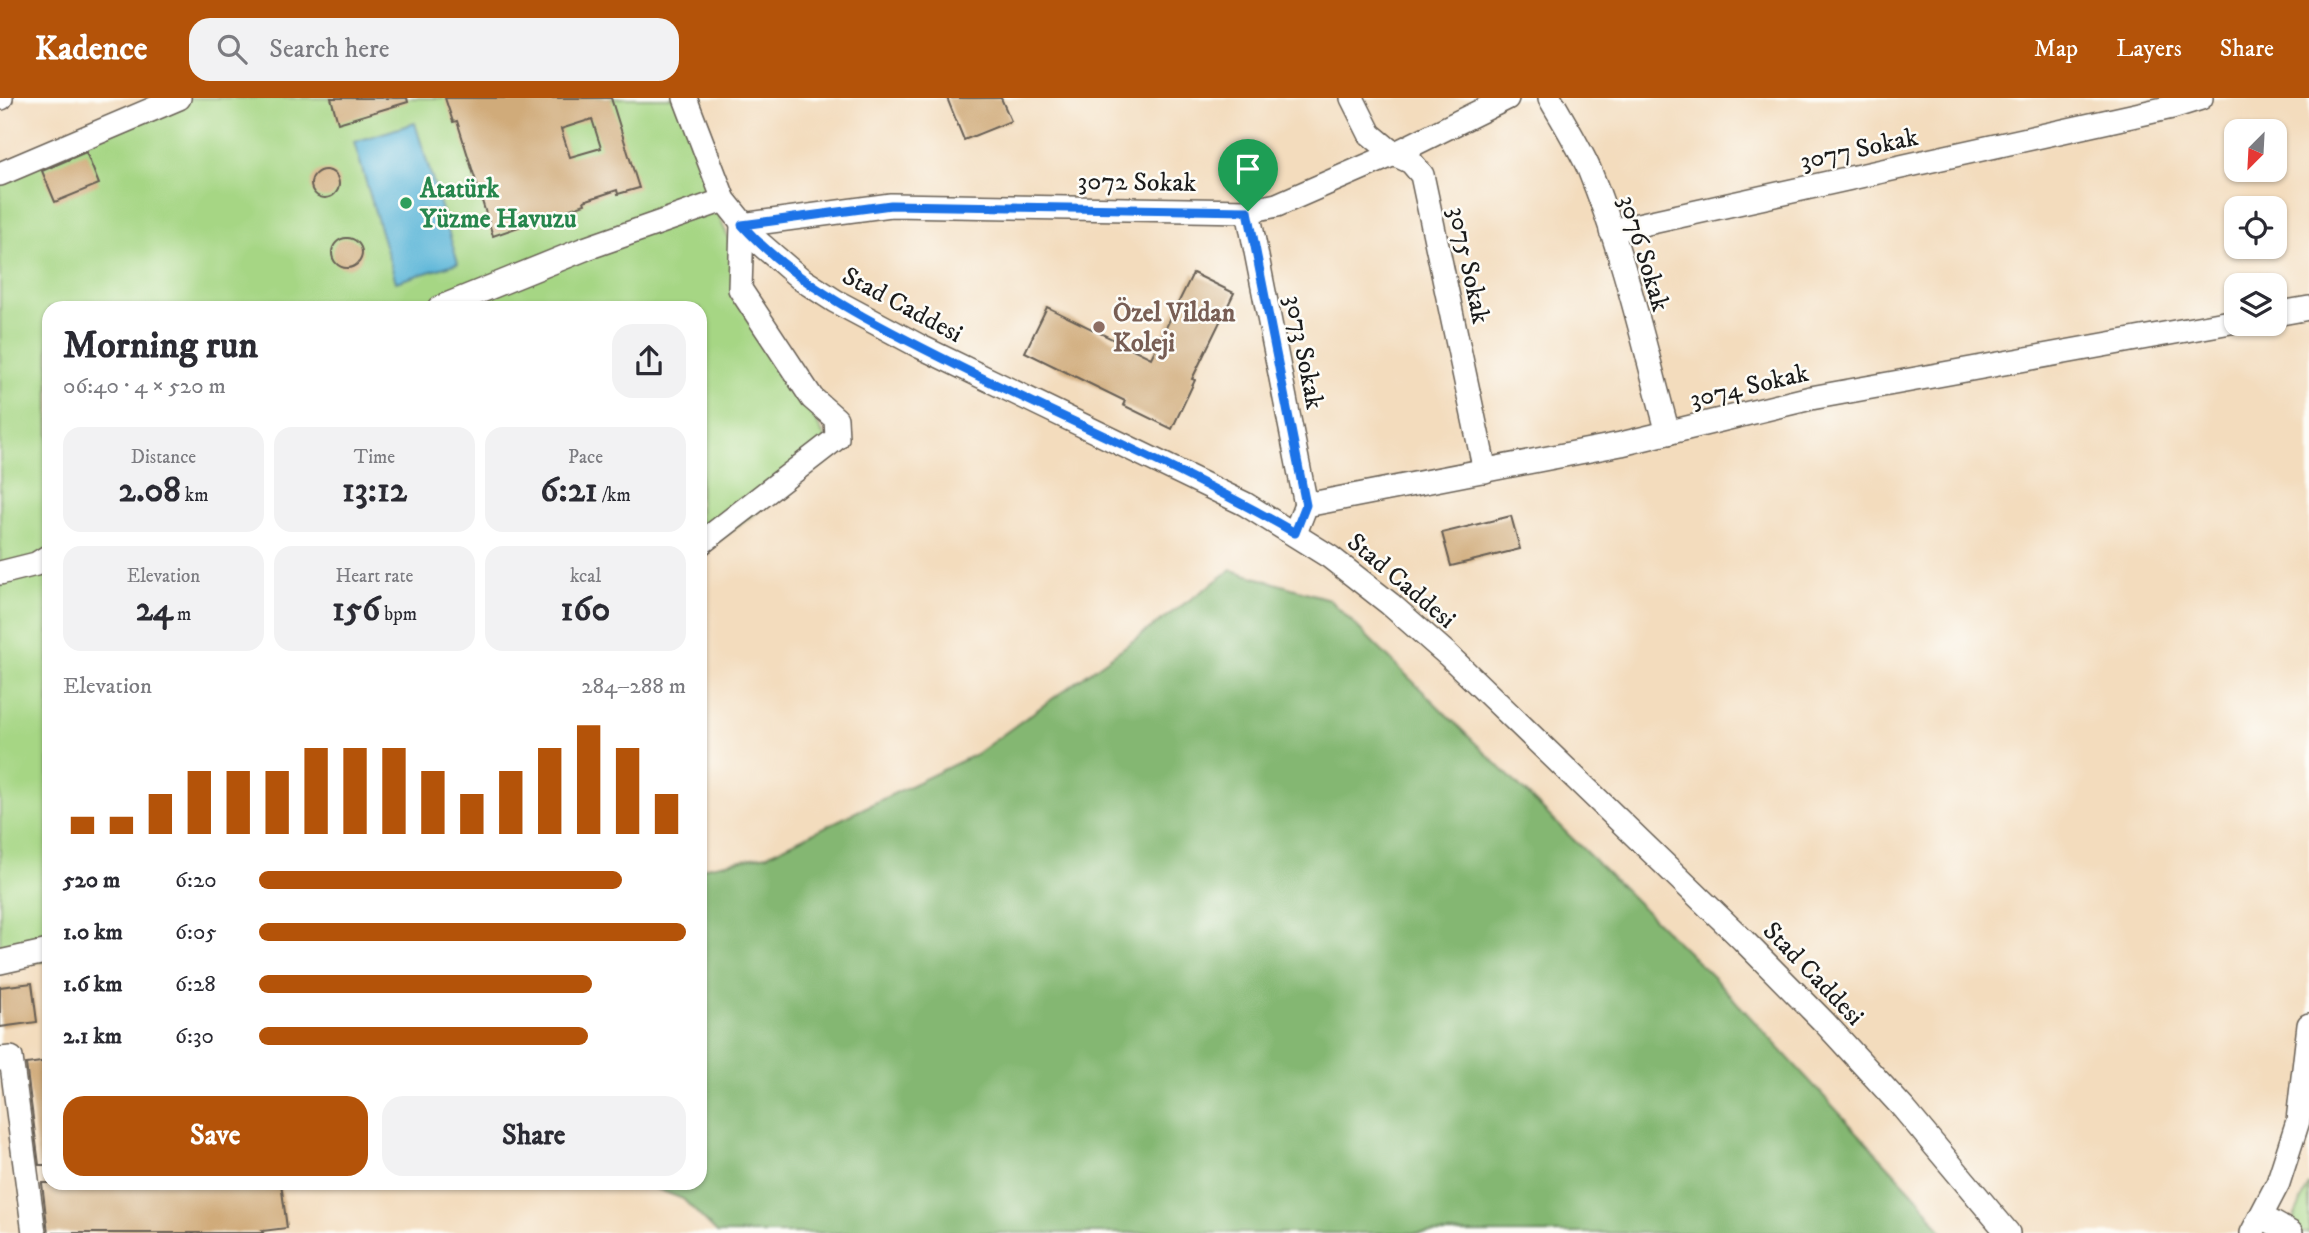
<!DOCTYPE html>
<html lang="en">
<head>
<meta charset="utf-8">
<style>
  body { margin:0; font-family:"IM FELL DW Pica",serif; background:#f2f2f3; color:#2b2b33; height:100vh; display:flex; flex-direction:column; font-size:26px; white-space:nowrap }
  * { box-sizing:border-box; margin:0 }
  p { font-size:23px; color:#7c7c81 }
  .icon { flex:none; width:38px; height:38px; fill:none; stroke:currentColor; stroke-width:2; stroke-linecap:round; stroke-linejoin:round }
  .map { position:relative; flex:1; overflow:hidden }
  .details { position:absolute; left:42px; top:203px; width:665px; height:889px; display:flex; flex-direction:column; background:#fff; border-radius:21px; box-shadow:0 2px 5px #0004 }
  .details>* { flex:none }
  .needle { width:46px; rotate:204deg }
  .controls { position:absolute; left:2224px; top:21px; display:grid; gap:14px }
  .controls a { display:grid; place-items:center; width:63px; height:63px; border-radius:14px; background:#fff; box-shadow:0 2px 5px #0004; font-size:35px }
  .pin { position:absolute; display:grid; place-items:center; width:60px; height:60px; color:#fff; margin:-72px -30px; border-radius:50% 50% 50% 0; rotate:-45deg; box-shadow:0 0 7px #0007 }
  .pin .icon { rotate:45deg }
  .round { display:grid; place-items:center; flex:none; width:74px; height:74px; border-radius:21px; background:#f2f2f3 }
  .overview { display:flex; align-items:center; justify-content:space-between; height:119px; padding:0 21px }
  h1 { font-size:38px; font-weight:800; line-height:52px }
  .stats { display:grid; grid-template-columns:repeat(3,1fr); gap:10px; height:119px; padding:7px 21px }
  .stats div { display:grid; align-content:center; border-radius:18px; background:#f2f2f3; text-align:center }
  .stats b { font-size:35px; font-weight:800 }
  .stats small { font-size:19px; font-weight:400 }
  .stats p { font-size:19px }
  .chart { height:196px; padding:14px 21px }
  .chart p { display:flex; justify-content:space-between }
  .chart svg { width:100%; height:126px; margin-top:7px; stroke:#b45309; stroke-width:6 }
  .action { display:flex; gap:14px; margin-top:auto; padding:14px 21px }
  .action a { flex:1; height:80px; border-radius:21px; background:#b45309; color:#fff; font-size:28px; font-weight:800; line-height:80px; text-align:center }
  .action a+a { background:#f2f2f3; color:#2b2b33 }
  ul { padding:0 21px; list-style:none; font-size:23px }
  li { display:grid; grid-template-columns:112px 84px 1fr; align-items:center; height:52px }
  li i { height:18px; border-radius:9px; background:#b45309 }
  header { display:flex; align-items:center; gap:42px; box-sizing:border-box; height:98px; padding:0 35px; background:#b45309; color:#fff }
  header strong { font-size:33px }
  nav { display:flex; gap:38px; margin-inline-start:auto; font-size:24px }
  .search { width:490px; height:63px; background:#f2f2f3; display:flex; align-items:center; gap:18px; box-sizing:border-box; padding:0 24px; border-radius:21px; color:#7c7c81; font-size:26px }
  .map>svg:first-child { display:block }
  .green { fill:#a6d684; stroke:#617950; stroke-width:2 }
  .forest { fill:#84b772; stroke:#506a47; stroke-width:2 }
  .water { fill:#5ab5d8; stroke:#3b687a; stroke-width:2 }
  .building { fill:#d0ab7a; fill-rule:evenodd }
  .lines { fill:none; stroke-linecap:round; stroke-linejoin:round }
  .minor-casing { stroke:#675f54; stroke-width:26 }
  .minor { stroke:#fff; stroke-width:23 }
  .route-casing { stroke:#fff; stroke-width:14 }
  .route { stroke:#1a73e8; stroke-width:9 }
  .leisure-dot { fill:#2e9e5b; stroke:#fdfcf7; stroke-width:2.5 }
  .education-dot { fill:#8d6e63; stroke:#fdfcf7; stroke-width:2.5 }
  .labels { text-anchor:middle; stroke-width:5; stroke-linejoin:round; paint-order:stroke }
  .street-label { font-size:26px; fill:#1c1c1c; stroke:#fdfcf7 }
  .leisure-label { font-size:26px; font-weight:bold; fill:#27864d; stroke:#fdfcf7; text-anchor:start }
  .education-label { font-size:26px; font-weight:bold; fill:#785e54; stroke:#fdfcf7; text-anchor:start }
</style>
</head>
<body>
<header>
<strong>Kadence</strong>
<div class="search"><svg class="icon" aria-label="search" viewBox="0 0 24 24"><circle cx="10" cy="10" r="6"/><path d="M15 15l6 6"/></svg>Search here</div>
<nav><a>Map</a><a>Layers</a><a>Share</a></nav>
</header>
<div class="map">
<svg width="2309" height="1135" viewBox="0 0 2309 1135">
  <rect width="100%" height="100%" fill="#fdfcf7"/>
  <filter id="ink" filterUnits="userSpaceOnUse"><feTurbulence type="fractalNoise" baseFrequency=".0143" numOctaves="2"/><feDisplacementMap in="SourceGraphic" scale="14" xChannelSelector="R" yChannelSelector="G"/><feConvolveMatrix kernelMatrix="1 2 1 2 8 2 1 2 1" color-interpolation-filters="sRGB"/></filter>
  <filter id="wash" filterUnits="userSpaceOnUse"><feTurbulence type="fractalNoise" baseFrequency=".00686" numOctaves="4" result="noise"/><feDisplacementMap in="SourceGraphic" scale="28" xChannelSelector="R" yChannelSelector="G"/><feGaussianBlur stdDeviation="1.57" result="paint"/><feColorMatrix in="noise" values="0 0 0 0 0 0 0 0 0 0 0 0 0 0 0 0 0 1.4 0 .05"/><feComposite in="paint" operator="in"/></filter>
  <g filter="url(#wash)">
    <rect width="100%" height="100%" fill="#f3dcbd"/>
    <g class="green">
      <path d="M185,0H680L721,123L784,267L834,355L700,457V210H49V863L0,866V78Z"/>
      <path d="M2309,1086V1135H2287Z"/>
    </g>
    <path class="forest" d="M1231,472L1329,501L1716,882L1920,1102L1943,1135H717L683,1101L642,1085H700V770L767,757L976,656Z"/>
    <path class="water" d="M415,25L458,165L396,184L354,44Z"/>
    <g id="blocks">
      <g class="building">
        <path d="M331,0H407L408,4L338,25Z"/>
        <path d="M445,0H611L639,90L618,96L617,92L584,103L585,106L493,138L457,23L453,24ZM592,21L601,50L570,59L561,31Z"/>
        <path d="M947,0H1001L1011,23L964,42Z"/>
        <path d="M86,54L99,86L55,104L42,73Z"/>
        <circle cx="325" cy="86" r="14"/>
        <circle cx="347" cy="155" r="15"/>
        <path d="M1193,175L1234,195L1192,281L1195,282L1172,331L1123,307L1125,303L1025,254L1047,209L1151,260Z"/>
        <path d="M1511,418L1520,451L1451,468L1442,435Z"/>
        <path d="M32,885L37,924L0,929V889Z"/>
        <path d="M49,963V1067H39L26,966Z"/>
        <path d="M42,1085H281L287,1130L262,1133L263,1135H48Z"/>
      </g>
    </g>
  </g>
  <g filter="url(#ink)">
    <use href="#blocks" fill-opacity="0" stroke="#675f54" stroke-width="2"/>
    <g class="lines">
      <g class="minor-casing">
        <g id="minor">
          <path d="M0,0H1"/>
          <path d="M685,0L724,102L757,143L801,181L835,203L921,249L1245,406L1330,459L1390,506L1448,557L1743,842L1824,924L1904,1011L2008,1135"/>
          <path d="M1352,0L1370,36L1394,56L1411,64L1422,77L1485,373"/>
          <path d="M1550,0C1563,23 1578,47 1589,71C1624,156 1644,247 1668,335"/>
          <path d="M0,76L179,0"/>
          <path d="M1248,113L1306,407"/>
          <path d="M1611,133L2172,9L2201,0"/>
          <path d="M439,210L587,150L724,102"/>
          <path d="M2275,216L2309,210"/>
          <path d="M1295,435L1306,407L1621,346L1811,300L2236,223"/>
          <path d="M700,446L837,340L836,321L812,300L740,191L742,127L891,107L1248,113L1277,107L1394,56L1507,0"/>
          <path d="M0,475L36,466L49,458"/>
          <path d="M0,864L49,853"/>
          <path d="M0,961L11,960L34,1135"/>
          <path d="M2261,1118L2291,1135"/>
          <path d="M2252,1135L2278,1085L2298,1023L2309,927"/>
        </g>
      </g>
      <use href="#minor" class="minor"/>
    </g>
  </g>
  <g class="lines" filter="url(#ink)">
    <g class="route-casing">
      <path id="route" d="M891,107L1248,113L1306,407L1295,435C1186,372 1070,324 958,268C881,229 801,192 742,127Z"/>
    </g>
    <use href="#route" class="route"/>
  </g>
  <circle class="leisure-dot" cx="406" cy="105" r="7"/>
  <circle class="education-dot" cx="1099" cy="229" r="7"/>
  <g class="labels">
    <g class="street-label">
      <text transform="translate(1859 50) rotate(-12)" y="9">3077 Sokak</text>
      <text transform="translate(1137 83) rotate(1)" y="9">3072 Sokak</text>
      <text transform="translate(1645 155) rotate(73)" y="9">3076 Sokak</text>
      <text transform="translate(1470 167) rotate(78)" y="9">3075 Sokak</text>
      <text transform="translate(903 206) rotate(28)" y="9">Stad Caddesi</text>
      <text transform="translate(1305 254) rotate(79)" y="9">3073 Sokak</text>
      <text transform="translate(1749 287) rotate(-13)" y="9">3074 Sokak</text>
      <text transform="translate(1402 482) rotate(40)" y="9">Stad Caddesi</text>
      <text transform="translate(1814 875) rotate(46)" y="9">Stad Caddesi</text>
    </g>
    <g class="leisure-label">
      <text x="420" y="99">Atatürk<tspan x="420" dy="30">Yüzme Havuzu</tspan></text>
    </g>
    <g class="education-label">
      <text x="1113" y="223">Özel Vildan<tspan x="1113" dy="30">Koleji</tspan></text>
    </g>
  </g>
</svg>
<div class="controls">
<a><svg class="needle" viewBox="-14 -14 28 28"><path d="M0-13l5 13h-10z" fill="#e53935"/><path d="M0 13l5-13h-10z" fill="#7c7c81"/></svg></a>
<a><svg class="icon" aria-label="locate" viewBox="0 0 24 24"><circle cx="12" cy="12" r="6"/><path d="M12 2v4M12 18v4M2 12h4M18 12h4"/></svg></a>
<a><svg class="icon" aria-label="layers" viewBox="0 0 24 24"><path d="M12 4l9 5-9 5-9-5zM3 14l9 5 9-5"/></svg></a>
</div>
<div class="pin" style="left:1248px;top:113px;background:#1e9e55"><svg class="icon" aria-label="arrive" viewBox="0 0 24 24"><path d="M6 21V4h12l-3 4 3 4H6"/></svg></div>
<section class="details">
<div class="overview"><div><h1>Morning run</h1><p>06:40 · 4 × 520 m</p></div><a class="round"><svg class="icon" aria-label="share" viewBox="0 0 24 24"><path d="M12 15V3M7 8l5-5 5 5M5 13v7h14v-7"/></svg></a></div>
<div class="stats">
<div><p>Distance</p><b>2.08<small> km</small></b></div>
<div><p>Time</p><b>13:12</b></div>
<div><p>Pace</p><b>6:21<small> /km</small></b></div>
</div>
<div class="stats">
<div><p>Elevation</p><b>24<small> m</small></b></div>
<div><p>Heart rate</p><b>156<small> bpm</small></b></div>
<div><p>kcal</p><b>160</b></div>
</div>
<div class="chart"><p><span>Elevation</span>284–288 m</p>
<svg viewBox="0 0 160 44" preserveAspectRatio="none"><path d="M5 44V38M15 44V38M25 44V30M35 44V22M45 44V22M55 44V22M65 44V14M75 44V14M85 44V14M95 44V22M105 44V30M115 44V22M125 44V14M135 44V6M145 44V14M155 44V30"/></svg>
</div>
<ul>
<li><b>520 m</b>6:20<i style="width:85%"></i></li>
<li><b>1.0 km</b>6:05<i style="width:100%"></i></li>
<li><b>1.6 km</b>6:28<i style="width:78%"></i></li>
<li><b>2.1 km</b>6:30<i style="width:77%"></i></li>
</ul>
<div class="action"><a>Save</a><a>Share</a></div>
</section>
</div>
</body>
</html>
